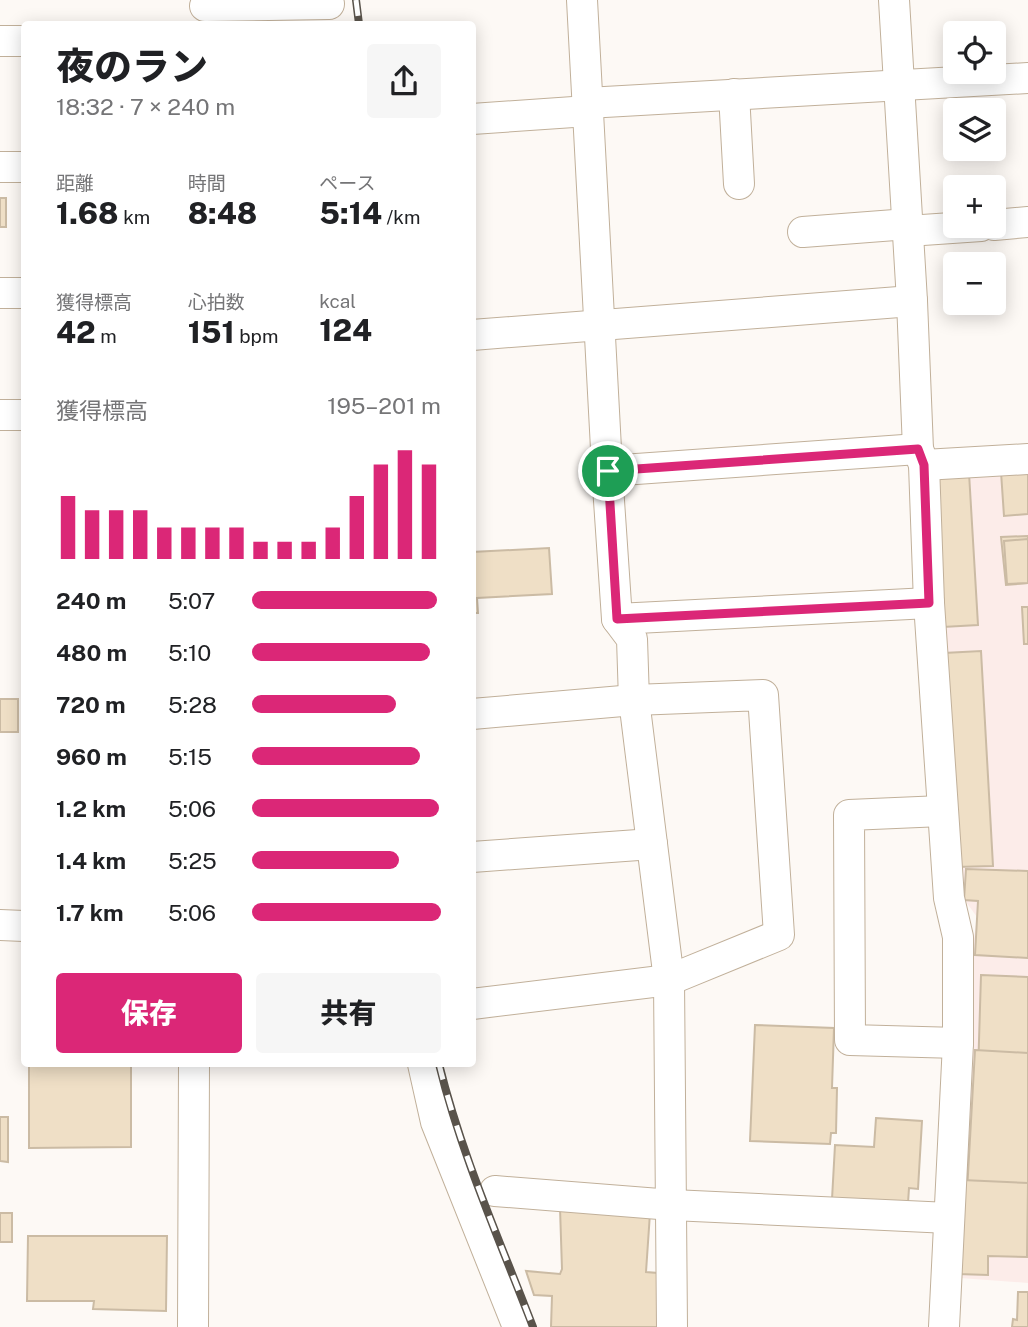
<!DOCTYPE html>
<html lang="ja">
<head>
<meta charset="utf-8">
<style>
  body { margin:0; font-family:"Public Sans","Noto Sans JP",sans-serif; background:#f6f6f6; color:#202124; height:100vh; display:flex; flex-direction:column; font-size:26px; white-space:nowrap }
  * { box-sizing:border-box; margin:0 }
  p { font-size:23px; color:#757577 }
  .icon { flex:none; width:38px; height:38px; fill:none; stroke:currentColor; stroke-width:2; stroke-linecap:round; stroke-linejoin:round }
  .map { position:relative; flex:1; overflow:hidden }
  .details { position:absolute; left:21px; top:21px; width:455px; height:1046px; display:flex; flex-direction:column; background:#fff; border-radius:7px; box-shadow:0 4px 18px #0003 }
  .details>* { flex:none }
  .tools { position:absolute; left:943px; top:21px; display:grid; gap:14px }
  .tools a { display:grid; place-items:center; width:63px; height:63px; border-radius:7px; background:#fff; box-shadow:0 4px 18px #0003; font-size:35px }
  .pin { position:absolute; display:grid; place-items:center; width:60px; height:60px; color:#fff; margin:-30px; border:4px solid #fff; border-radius:50%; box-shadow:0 2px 7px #0007 }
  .round { display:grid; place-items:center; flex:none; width:74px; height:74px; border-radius:7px; background:#f6f6f6 }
  .summary { display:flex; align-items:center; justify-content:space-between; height:119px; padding:0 35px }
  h1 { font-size:38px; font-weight:800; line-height:52px }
  .stats { display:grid; grid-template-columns:repeat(3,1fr); gap:10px; height:119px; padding:7px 35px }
  .stats div { display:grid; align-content:center }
  .stats b { font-size:30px; font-weight:800 }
  .stats small { font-size:19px; font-weight:400 }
  .stats p { font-size:19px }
  .chart { height:196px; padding:14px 35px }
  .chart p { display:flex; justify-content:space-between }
  .chart svg { width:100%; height:126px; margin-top:7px; stroke:#db2777; stroke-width:6 }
  .button { display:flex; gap:14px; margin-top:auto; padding:14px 35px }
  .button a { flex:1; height:80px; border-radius:7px; background:#db2777; color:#fff; font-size:28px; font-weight:800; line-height:80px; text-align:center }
  .button a+a { background:#f6f6f6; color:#202124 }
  ul { padding:0 35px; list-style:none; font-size:23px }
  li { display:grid; grid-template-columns:112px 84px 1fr; align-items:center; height:52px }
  li i { height:18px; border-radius:9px; background:#db2777 }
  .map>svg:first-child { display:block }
  .industrial { fill:#fcece9 }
  .building { fill:#efdfc6; stroke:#cbbba4; stroke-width:2 }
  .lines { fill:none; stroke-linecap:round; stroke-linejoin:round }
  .minor-casing { stroke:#c1b09a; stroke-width:32 }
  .minor { stroke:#fff; stroke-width:30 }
  .rail-casing { stroke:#59534b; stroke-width:8 }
  .rail { stroke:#fff; stroke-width:5; stroke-dasharray:16; stroke-linecap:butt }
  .route-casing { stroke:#fff; stroke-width:14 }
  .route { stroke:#db2777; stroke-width:9 }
</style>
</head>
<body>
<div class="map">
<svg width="1028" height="1327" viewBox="0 0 1028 1327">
  <rect width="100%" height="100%" fill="#fdf9f5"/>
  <path class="industrial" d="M1028,468V1283L960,1278L973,946L977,917L961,895L935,473Z"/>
  <g class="building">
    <rect x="0" y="198" width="6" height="29"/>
    <path d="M1028,470V514L1004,516L1001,472Z"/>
    <path d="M969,473L978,625L943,627L934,482L941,475Z"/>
    <path d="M1028,536V583L1006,585L1001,537Z"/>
    <path d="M1028,539V583L1007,584L1004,541Z"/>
    <path d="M549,548L552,594L477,598L478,613H472V552Z"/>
    <path d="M1022,607H1028V644H1024Z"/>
    <path d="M981,651L993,866L956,867L944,653Z"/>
    <rect x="0" y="699" width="18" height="33"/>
    <path d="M966,869L1028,871V958L975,955L978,901L964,900Z"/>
    <path d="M981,975L1028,977V1175L975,1172Z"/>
    <path d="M755,1025L834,1028L832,1088H837L836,1133H831L830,1144L750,1141Z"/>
    <path d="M975,1050L1028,1053V1248L964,1245Z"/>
    <path d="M29,1064H131V1147L29,1148Z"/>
    <path d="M0,1117H8V1162L0,1161Z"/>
    <path d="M876,1118L922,1121L918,1189L909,1188L908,1203L832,1199L835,1145L874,1147Z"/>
    <path d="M962,1180L1028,1183L1027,1257L988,1256V1275L958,1274Z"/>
    <path d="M560,1208L650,1213L646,1272L658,1273L657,1327H551L552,1296L534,1295L526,1271L560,1274L562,1269Z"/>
    <rect x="0" y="1213" width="12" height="29"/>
    <path d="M28,1236H167L166,1311L93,1309L94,1301H27Z"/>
    <path d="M1018,1292H1028V1327H1012L1013,1319L1017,1320Z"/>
  </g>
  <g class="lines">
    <g class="minor-casing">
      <g id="minor">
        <path d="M582,0L608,486L617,619L632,639L634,700L669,980L672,1327"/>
        <path d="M894,0L912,301L918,449L924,465L929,603L949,898L958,937V1043L944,1327"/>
        <path d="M205,6L329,4"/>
        <path d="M0,41H24"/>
        <path d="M734,94L739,184"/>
        <path d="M587,103L1028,78"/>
        <path d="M472,119L588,111"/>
        <path d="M0,167H24"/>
        <path d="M994,225L1028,222"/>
        <path d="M908,231L981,226"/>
        <path d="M803,232L908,224"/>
        <path d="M0,293H24"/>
        <path d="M472,335L912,301"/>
        <path d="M0,415H24"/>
        <path d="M924,465L1028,459"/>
        <path d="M608,471L918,449"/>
        <path d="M617,619L929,603"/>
        <path d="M472,714L634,700L763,695L779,935L669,980L472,1004"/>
        <path d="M942,811L849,815L850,1040L958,1043"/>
        <path d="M472,857L652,844"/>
        <path d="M0,925L24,926"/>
        <path d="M423,1064L436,1122L518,1327"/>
        <path d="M495,1191L672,1205L949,1218"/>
        <path d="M193,1327L194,1064"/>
      </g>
    </g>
    <use href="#minor" class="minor"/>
    <g class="rail-casing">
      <g id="rail">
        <path d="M356,0L359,24"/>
        <path d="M439,1064C461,1154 500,1241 533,1327"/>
      </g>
    </g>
    <use href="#rail" class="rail"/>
  </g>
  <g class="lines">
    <g class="route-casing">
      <path id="route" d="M918,449L924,465L929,603L617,619L608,471Z"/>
    </g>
    <use href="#route" class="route"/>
  </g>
</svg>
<div class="tools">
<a><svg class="icon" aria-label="locate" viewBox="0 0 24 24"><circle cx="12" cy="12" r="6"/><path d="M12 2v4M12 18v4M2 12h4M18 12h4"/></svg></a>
<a><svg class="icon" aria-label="layers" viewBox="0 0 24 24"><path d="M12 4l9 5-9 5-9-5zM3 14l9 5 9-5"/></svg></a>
<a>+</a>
<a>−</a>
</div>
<div class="pin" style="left:608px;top:471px;background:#1e9e55"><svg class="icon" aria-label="arrive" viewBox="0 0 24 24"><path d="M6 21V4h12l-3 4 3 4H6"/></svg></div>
<section class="details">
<div class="summary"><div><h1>夜のラン</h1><p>18:32 · 7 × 240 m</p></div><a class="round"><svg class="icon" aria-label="share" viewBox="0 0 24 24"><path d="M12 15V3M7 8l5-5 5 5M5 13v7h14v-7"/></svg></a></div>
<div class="stats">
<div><p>距離</p><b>1.68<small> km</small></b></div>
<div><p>時間</p><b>8:48</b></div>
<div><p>ペース</p><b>5:14<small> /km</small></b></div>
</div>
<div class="stats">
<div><p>獲得標高</p><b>42<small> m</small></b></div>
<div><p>心拍数</p><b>151<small> bpm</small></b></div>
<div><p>kcal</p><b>124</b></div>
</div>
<div class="chart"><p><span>獲得標高</span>195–201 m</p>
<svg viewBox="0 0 160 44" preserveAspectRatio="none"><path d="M5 44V22M15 44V27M25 44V27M35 44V27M45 44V33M55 44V33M65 44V33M75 44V33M85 44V38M95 44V38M105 44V38M115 44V33M125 44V22M135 44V11M145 44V6M155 44V11"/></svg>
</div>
<ul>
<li><b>240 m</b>5:07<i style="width:98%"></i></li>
<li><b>480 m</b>5:10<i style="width:94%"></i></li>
<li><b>720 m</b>5:28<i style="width:76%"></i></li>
<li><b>960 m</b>5:15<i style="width:89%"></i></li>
<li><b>1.2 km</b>5:06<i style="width:99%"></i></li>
<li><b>1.4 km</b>5:25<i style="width:78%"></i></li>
<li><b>1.7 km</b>5:06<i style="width:100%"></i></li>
</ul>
<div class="button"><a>保存</a><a>共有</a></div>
</section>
</div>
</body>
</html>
